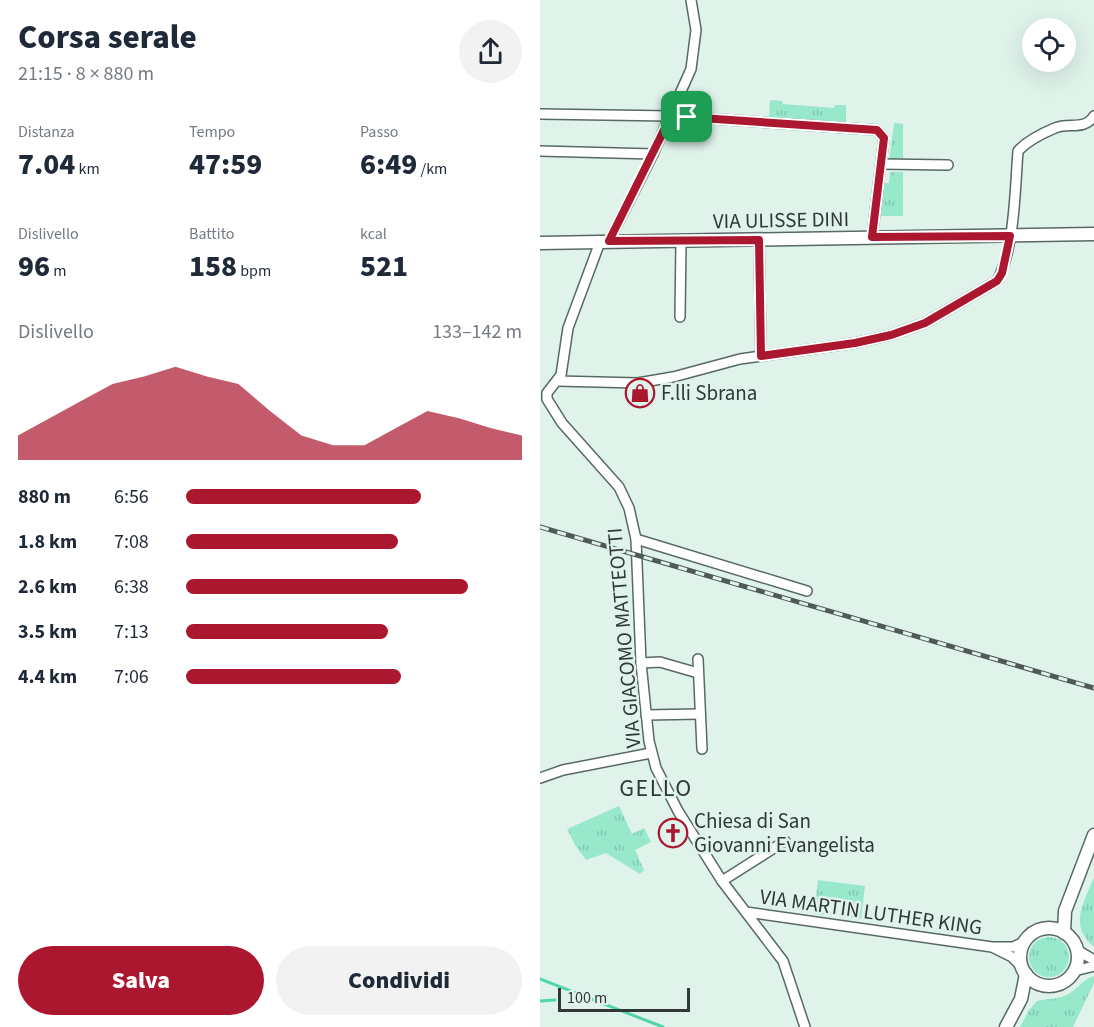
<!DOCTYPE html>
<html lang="it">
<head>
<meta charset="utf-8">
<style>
  body { margin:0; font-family:"Source Sans 3",sans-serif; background:#f2f2f3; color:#1f2937; height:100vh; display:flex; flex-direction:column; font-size:22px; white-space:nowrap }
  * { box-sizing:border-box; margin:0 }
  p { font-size:20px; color:#747a83 }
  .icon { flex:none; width:33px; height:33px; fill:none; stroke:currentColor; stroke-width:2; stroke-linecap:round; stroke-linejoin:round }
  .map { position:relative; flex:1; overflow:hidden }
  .drawer { display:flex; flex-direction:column; background:#fff; width:540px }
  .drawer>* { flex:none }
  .tools { position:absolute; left:482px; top:18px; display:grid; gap:12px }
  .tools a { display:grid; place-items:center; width:54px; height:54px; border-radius:50%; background:#fff; box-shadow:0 6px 24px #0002; font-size:30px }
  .scale { position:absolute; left:18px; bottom:15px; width:132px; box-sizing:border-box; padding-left:6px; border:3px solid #313835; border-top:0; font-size:16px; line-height:21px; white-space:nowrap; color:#313835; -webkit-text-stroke:4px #dff3eb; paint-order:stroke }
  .pin { position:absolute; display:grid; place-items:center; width:51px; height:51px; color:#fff; margin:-26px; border-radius:12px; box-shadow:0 3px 9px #0006 }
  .round { display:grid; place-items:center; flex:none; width:63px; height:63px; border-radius:32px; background:#f2f2f3 }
  .head { display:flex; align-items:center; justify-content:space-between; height:102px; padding:0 18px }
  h1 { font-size:33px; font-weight:800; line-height:45px }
  .figures { display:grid; grid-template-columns:repeat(3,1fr); gap:9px; height:102px; padding:6px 18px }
  .figures div { display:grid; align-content:center }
  .figures b { font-size:30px; font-weight:800 }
  .figures small { font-size:16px; font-weight:400 }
  .figures p { font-size:16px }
  .chart { height:168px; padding:12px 18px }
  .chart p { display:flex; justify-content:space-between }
  .chart svg { width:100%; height:108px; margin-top:6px; fill:#ac1730; opacity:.7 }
  .button { display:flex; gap:12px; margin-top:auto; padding:12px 18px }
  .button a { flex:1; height:69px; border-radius:36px; background:#ac1730; color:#fff; font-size:24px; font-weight:800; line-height:69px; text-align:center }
  .button a+a { background:#f2f2f3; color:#1f2937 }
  ul { padding:0 18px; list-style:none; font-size:20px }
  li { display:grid; grid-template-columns:96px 72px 1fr; align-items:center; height:45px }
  li i { height:15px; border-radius:8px; background:#ac1730 }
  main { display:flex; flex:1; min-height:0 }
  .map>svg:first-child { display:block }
  .grass { fill:url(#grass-tufts) }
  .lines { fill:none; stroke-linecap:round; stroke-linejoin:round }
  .stream { stroke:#52d4ad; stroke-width:3 }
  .minor-casing { stroke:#586962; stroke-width:12 }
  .tertiary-casing { stroke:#586962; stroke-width:15 }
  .minor { stroke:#fff; stroke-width:9 }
  .tertiary { stroke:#fff; stroke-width:12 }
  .rail-casing { stroke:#505955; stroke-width:5 }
  .rail { stroke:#dff3eb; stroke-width:3; stroke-dasharray:9; stroke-linecap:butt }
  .route-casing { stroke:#fff; stroke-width:12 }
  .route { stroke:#ac1730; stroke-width:8 }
  .labels { text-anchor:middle; stroke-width:5; stroke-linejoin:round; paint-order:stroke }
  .street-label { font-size:21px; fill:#313835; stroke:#dff3eb }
  .poi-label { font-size:21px; fill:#313835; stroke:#dff3eb; text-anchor:start }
  .quarter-label { font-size:24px; letter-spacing:1.5px; fill:#313835; stroke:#dff3eb }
</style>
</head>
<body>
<main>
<section class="drawer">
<div class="head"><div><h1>Corsa serale</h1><p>21:15 · 8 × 880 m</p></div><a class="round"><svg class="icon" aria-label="share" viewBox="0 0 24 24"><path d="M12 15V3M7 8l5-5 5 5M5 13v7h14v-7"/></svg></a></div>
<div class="figures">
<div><p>Distanza</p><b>7.04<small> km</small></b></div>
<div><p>Tempo</p><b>47:59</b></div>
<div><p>Passo</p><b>6:49<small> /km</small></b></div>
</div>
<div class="figures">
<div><p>Dislivello</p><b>96<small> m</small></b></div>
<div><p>Battito</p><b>158<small> bpm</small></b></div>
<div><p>kcal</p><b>521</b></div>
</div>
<div class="chart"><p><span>Dislivello</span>133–142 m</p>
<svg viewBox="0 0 160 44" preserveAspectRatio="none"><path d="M0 44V34L10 27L20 20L30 13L40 10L50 6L60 10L70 13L80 24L90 34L100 38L110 38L120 31L130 24L140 27L150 31L160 34V44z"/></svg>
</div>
<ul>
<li><b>880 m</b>6:56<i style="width:70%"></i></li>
<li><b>1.8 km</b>7:08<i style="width:63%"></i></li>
<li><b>2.6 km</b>6:38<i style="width:84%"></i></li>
<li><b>3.5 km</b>7:13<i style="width:60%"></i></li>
<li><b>4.4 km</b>7:06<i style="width:64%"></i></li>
</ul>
<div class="button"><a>Salva</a><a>Condividi</a></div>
</section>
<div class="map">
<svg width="554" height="1027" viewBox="0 0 554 1027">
  <defs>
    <pattern id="grass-tufts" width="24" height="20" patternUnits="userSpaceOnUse" patternTransform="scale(1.5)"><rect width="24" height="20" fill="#98e8cc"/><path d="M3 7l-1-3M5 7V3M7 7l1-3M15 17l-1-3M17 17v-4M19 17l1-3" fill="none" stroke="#83c8b0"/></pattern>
  </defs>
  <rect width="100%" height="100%" fill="#dff3eb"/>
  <g class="grass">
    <path d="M232,100L242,101L243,104L294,108L295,105H306V123L229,118L230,101Z"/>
    <path d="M354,123L363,124V162H349Z"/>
    <path d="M350,172H363V216H339L343,183H349Z"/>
    <path d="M79,806L92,834L104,828L111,842L95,850L104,870L100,874L66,853L46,860L35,845L27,829Z"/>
    <path d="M554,877V947C528,925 544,903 554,877Z"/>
    <path d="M278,880L325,886L321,919L311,918L307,906L295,902L286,907L283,915L274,914Z"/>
    <circle cx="509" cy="957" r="20"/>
    <path d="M554,976V983L533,1027H480L489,1010L497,1001C508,998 520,1000 530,993C539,987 544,979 554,976Z"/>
  </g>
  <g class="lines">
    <g class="stream">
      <path d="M0,979L123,1027"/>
      <path d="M0,1001L15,1000"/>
    </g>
    <g class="minor-casing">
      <g id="minor">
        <path d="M0,114L131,116L337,130L344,138L332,237"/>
        <path d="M0,151L113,154"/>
        <path d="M342,164L408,165"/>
        <path d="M219,240L221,356"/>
        <path d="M69,241L113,154L151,69L156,30L151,0"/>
        <path d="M60,242L28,328L21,375L7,393V399L22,423L79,487L89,508L96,539L101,663L109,741L116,768L138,811L182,881L243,961L265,1027"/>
        <path d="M140,317L141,241"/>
        <path d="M17,381L98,383L133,377L200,359L315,343L351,335L385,323L457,281C475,248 475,188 478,151C487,141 503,133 515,128C529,122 544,131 554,116"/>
        <path d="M96,539L267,591"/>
        <path d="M158,659L162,749"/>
        <path d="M101,663L120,662L158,673"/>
        <path d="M106,715L160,714"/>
        <path d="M0,778L23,770L111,753"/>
        <path d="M182,881L245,841"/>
        <path d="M206,912L452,947H473L484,942"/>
        <path d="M454,948L472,957L481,966"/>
        <path d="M537,950L554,960"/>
        <path d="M534,971L554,966"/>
      </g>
    </g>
    <g class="tertiary-casing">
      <g id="tertiary">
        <path d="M0,243L554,234"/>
        <circle cx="509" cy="957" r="29"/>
        <path d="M524,933L525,911L554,835"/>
        <path d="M466,1027L481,999L486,974"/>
      </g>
    </g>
    <use href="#minor" class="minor"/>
    <use href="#tertiary" class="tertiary"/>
    <g class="rail-casing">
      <path id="rail" d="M0,527L554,688"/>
    </g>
    <use href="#rail" class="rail"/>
  </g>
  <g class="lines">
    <g class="route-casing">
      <path id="route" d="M131,116L337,130L344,138L332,237L470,236L462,273L457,281L385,323L351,335L315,343L221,356L219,240L69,241Z"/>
    </g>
    <use href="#route" class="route"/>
  </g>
  <defs>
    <g id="shop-ring" transform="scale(1.5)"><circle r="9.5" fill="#dff3eb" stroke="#ac1730" stroke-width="1.5"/><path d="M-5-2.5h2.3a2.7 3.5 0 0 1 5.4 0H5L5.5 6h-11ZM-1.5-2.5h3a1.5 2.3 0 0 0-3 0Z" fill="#ac1730"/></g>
    <g id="church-ring" transform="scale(1.5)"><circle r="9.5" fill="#dff3eb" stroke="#ac1730" stroke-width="1.5"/><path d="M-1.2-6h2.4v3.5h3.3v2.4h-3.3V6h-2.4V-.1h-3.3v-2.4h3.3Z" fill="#ac1730"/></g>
  </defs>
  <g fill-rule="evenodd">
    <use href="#shop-ring" x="100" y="393"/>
    <use href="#church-ring" x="133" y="833"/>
  </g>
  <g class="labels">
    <g class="street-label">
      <text transform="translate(241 220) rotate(-1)" y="7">VIA ULISSE DINI</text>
      <text transform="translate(84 638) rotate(-95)" y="7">VIA GIACOMO MATTEOTTI</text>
      <text transform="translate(331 912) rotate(8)" y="7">VIA MARTIN LUTHER KING</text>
    </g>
    <g class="poi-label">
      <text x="121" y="400">F.lli Sbrana</text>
      <text x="154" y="828">Chiesa di San<tspan x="154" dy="24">Giovanni Evangelista</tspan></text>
    </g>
    <g class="quarter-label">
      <text x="116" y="796">GELLO</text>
    </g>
  </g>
</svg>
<div class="tools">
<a><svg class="icon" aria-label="locate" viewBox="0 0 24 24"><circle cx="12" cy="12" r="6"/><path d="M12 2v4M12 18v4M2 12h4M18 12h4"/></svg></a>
</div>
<div class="scale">100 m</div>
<div class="pin" style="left:147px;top:117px;background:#1e9e55"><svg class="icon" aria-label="arrive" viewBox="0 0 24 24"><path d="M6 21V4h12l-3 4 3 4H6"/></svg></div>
</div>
</main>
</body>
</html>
